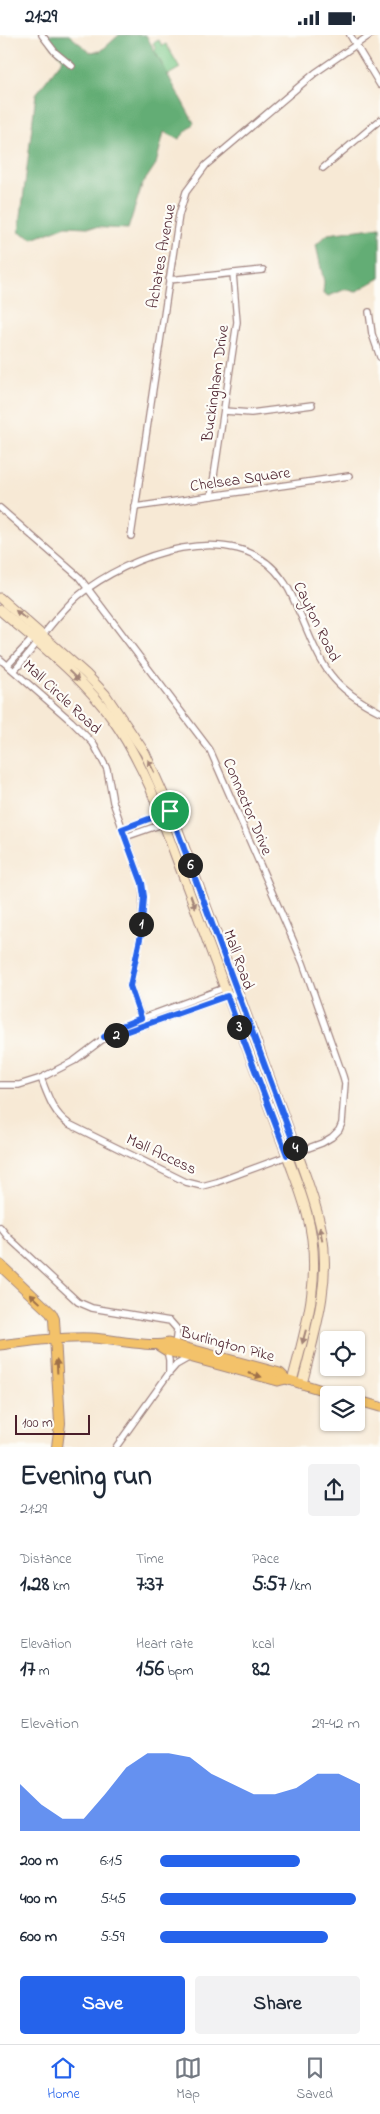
<!DOCTYPE html>
<html lang="en">
<head>
<meta charset="utf-8">
<style>
  body { margin:0; font-family:"Indie Flower",sans-serif; background:#f2f2f3; color:#1f2937; height:100vh; display:flex; flex-direction:column; font-size:19px; white-space:nowrap }
  * { box-sizing:border-box; margin:0 }
  p { font-size:16px; color:#747a83 }
  .icon { flex:none; width:28px; height:28px; fill:none; stroke:currentColor; stroke-width:2; stroke-linecap:round; stroke-linejoin:round }
  .map { position:relative; height:1412px; overflow:hidden }
  .side { display:flex; flex-direction:column; background:#fff; flex:1 }
  .side>* { flex:none }
  .controls { position:absolute; left:320px; top:1296px; display:grid; gap:10px }
  .controls a { display:grid; place-items:center; width:45px; height:45px; border-radius:5px; background:#fff; box-shadow:0 1px 4px #0004; font-size:25px }
  .scale { position:absolute; left:15px; bottom:12px; width:75px; box-sizing:border-box; padding-left:5px; border:2px solid #4a1f2b; border-top:0; font-size:14px; line-height:18px; white-space:nowrap; color:#4a1f2b; -webkit-text-stroke:4px #fdfcf7; paint-order:stroke }
  .pin { position:absolute; display:grid; place-items:center; width:42px; height:42px; color:#fff; margin:-21px; border:2px solid #fff; border-radius:50%; box-shadow:0 1px 5px #0007 }
  .km { position:absolute; width:25px; height:25px; margin:-12px; border-radius:50%; background:#222; color:#fff; font-size:14px; line-height:25px; text-align:center }
  .round { display:grid; place-items:center; flex:none; width:52px; height:52px; border-radius:5px; background:#f2f2f3 }
  .head { display:flex; align-items:center; justify-content:space-between; height:85px; padding:0 20px }
  h1 { font-size:28px; font-weight:700; line-height:38px }
  .metrics { display:grid; grid-template-columns:repeat(3,1fr); gap:8px; height:85px; padding:5px 20px }
  .metrics div { display:grid; align-content:center }
  .metrics b { font-size:21px; font-weight:700 }
  .metrics small { font-size:14px; font-weight:400 }
  .metrics p { font-size:14px }
  .chart { height:140px; padding:10px 20px }
  .chart p { display:flex; justify-content:space-between }
  .chart svg { width:100%; height:90px; margin-top:5px; fill:#2563eb; opacity:.7 }
  .cta { display:flex; gap:10px; margin-top:auto; padding:10px 20px }
  .cta a { flex:1; height:58px; border-radius:5px; background:#2563eb; color:#fff; font-size:20px; font-weight:700; line-height:58px; text-align:center }
  .cta a+a { background:#f2f2f3; color:#1f2937 }
  ul { padding:0 20px; list-style:none; font-size:16px }
  li { display:grid; grid-template-columns:80px 60px 1fr; align-items:center; height:38px }
  li i { height:12px; border-radius:6px; background:#2563eb }
  .status { display:flex; justify-content:space-between; align-items:center; height:35px; padding:0 25px; background:#fff; direction:ltr }
  .status svg { height:14px; fill:currentColor }
  .dock { display:flex; justify-content:space-around; align-items:center; height:70px; border-top:1px solid #e0e1e3; background:#fff; font-size:14px; color:#747a83 }
  .dock a { display:grid; justify-items:center; gap:2px }
  .dock .on { color:#2563eb }
  .map>svg:first-child { display:block }
  .green { fill:#7bc988; stroke:#62745a }
  .forest { fill:#64ad74; stroke:#576650 }
  .lines { fill:none; stroke-linecap:round; stroke-linejoin:round }
  .street-casing { stroke:#a08480; stroke-width:8 }
  .secondary-casing { stroke:#a08480; stroke-width:11 }
  .primary-casing { stroke:#a08480; stroke-width:11 }
  .highway-casing { stroke:#a08480; stroke-width:12 }
  .street { stroke:#fff; stroke-width:5.5 }
  .secondary { stroke:#fae7c3; stroke-width:9 }
  .primary { stroke:#f3c26a; stroke-width:9 }
  .highway { stroke:#f3c26a; stroke-width:10 }
  .oneway { fill:#a28377 }
  .oneway2 { fill:#9e704a }
  .route-casing { stroke:#fff; stroke-width:10 }
  .route { stroke:#2563eb; stroke-width:6 }
  .labels { text-anchor:middle; stroke-width:4.5; stroke-linejoin:round; paint-order:stroke }
  .street-label { font-size:16px; fill:#4a1f2b; stroke:#fdfcf7 }
</style>
</head>
<body>
<div class="status"><b>21:29</b><svg viewBox="0 0 49 12"><path d="M0 12V9h3v3zM5 12V6h3v6zM10 12V3h3v9zM15 12V0h3v12zM26 1h20v11H26zM47 4h2v5h-2z"/></svg></div>
<div class="map">
<svg width="380" height="1412" viewBox="0 0 380 1412">
  <rect width="100%" height="100%" fill="#fdfcf7"/>
  <filter id="ink" filterUnits="userSpaceOnUse"><feTurbulence type="fractalNoise" baseFrequency=".02" numOctaves="2"/><feDisplacementMap in="SourceGraphic" scale="10" xChannelSelector="R" yChannelSelector="G"/><feConvolveMatrix kernelMatrix="1 2 1 2 8 2 1 2 1" color-interpolation-filters="sRGB"/></filter>
  <filter id="wash" filterUnits="userSpaceOnUse"><feTurbulence type="fractalNoise" baseFrequency=".0096" numOctaves="4" result="noise"/><feDisplacementMap in="SourceGraphic" scale="20" xChannelSelector="R" yChannelSelector="G"/><feGaussianBlur stdDeviation="1.12" result="paint"/><feColorMatrix in="noise" values="0 0 0 0 0 0 0 0 0 0 0 0 0 0 0 0 0 1.4 0 .05"/><feComposite in="paint" operator="in"/></filter>
  <g filter="url(#wash)">
    <rect width="100%" height="100%" fill="#f7e9d5"/>
    <path class="green" d="M159,5L162,11L166,9L180,33L168,40L154,15L156,14L153,8Z"/>
    <g class="forest">
      <path d="M42,0H69L90,17L101,16L119,0H146L194,88L179,104L164,97L156,129L142,150L128,194L66,191L33,204L19,197L36,59L63,24Z"/>
      <path d="M380,192V243L355,257L346,254L329,261L323,259L324,247L316,210L328,199Z"/>
    </g>
  </g>
  <g filter="url(#ink)">
    <g class="lines">
      <g class="street-casing">
        <g id="street">
          <path d="M42,0L55,17L72,31"/>
          <path d="M350,0L380,50"/>
          <path d="M323,133L380,85"/>
          <path d="M169,245L263,235"/>
          <path d="M369,277L372,299L380,322"/>
          <path d="M224,376L251,378L312,370"/>
          <path d="M211,461L237,287L233,238"/>
          <path d="M135,472L349,441"/>
          <path d="M0,473L79,542L210,715L303,928L343,1041L345,1048L342,1088L339,1095L332,1102L322,1108L217,1147L202,1151L186,1147L69,1089C53,1078 48,1061 41,1043"/>
          <path d="M131,501L179,180L186,157L206,130L315,38L370,0"/>
          <path d="M0,624L71,686L93,708L107,734L113,767L142,848L143,861L141,899L130,951L144,990"/>
          <path d="M8,630L35,601"/>
          <path d="M15,635C37,610 53,583 78,561C127,520 237,480 282,544C291,555 295,569 301,581C322,631 330,652 380,677"/>
          <path d="M122,794L170,776"/>
          <path d="M125,802L174,785"/>
          <path d="M106,1002L119,999L236,958"/>
          <path d="M0,1050H19L41,1043L74,1026L119,992L227,952"/>
          <path d="M0,1192L8,1202L78,1267L92,1273L170,1286L177,1294L175,1310"/>
          <path d="M167,1316L169,1325V1338"/>
          <path d="M116,1412L169,1338L176,1330L190,1322"/>
        </g>
      </g>
      <g class="secondary-casing">
        <g id="secondary">
          <path d="M0,563L86,639L105,659L145,718L172,779L297,1117C306,1143 317,1170 322,1198C331,1249 314,1300 302,1349"/>
          <path d="M0,575C39,609 83,642 113,685C128,706 139,728 150,752L287,1120C294,1140 302,1159 307,1179C323,1237 307,1291 292,1346"/>
        </g>
      </g>
      <g class="primary-casing">
        <g id="primary">
          <path d="M0,1310C31,1306 61,1302 92,1303C113,1304 150,1313 168,1308L280,1338L286,1344L338,1360"/>
          <path d="M159,1311L167,1316L278,1346L286,1344"/>
          <path d="M356,1365L380,1372"/>
        </g>
      </g>
      <g class="highway-casing">
        <path id="highway" d="M0,1230L51,1278L54,1284L60,1388L57,1412"/>
      </g>
      <use href="#street" class="street"/>
      <use href="#secondary" class="secondary"/>
      <use href="#primary" class="primary"/>
      <use href="#highway" class="highway"/>
    </g>
    <defs><path id="oneway-solid" d="M-6-.8H1V-3.2L6.5 0L1 3.2V.8H-6Z" transform="scale(1.25)"/></defs>
    <g class="oneway">
      <use href="#oneway-solid" transform="translate(21 580) rotate(-140)"/>
      <use href="#oneway-solid" transform="translate(74 641) rotate(44)"/>
      <use href="#oneway-solid" transform="translate(151 731) rotate(-116)"/>
      <use href="#oneway-solid" transform="translate(193 867) rotate(70)"/>
      <use href="#oneway-solid" transform="translate(321 1199) rotate(-100)"/>
      <use href="#oneway-solid" transform="translate(304 1302) rotate(105)"/>
    </g>
    <g class="oneway2">
      <use href="#oneway-solid" transform="translate(35 1263) rotate(-137)"/>
      <use href="#oneway-solid" transform="translate(57 1331) rotate(-93)"/>
      <use href="#oneway-solid" transform="translate(255 1340) rotate(16)"/>
    </g>
  </g>
  <g class="lines" filter="url(#ink)">
    <g class="route-casing">
      <path id="route" d="M170,776L297,1117L287,1120L227,961L119,999L104,1002L119,992L141,983L130,951L141,899L144,862L142,848L122,794Z"/>
    </g>
    <use href="#route" class="route"/>
  </g>
  <g class="labels">
    <g class="street-label">
      <text transform="translate(160 221) rotate(-80)" y="6">Achates Avenue</text>
      <text transform="translate(214 348) rotate(-82)" y="6">Buckingham Drive</text>
      <text transform="translate(240 443) rotate(-8)" y="6">Chelsea Square</text>
      <text transform="translate(318 586) rotate(64)" y="6">Cayton Road</text>
      <text transform="translate(63 661) rotate(43)" y="6">Mall Circle Road</text>
      <text transform="translate(249 771) rotate(67)" y="6">Connector Drive</text>
      <text transform="translate(240 924) rotate(70)" y="6">Mall Road</text>
      <text transform="translate(162 1118) rotate(25)" y="6">Mall Access</text>
      <text transform="translate(228 1308) rotate(15)" y="6">Burlington Pike</text>
    </g>
  </g>
</svg>
<div class="controls">
<a><svg class="icon" aria-label="locate" viewBox="0 0 24 24"><circle cx="12" cy="12" r="6"/><path d="M12 2v4M12 18v4M2 12h4M18 12h4"/></svg></a>
<a><svg class="icon" aria-label="layers" viewBox="0 0 24 24"><path d="M12 4l9 5-9 5-9-5zM3 14l9 5 9-5"/></svg></a>
</div>
<div class="scale">100 m</div>
<div class="pin" style="left:170px;top:776px;background:#1e9e55"><svg class="icon" aria-label="arrive" viewBox="0 0 24 24"><path d="M6 21V4h12l-3 4 3 4H6"/></svg></div>
<b class="km" style="left:141px;top:889px">1</b>
<b class="km" style="left:116px;top:1000px">2</b>
<b class="km" style="left:239px;top:992px">3</b>
<b class="km" style="left:295px;top:1113px">4</b>
<b class="km" style="left:190px;top:830px">6</b>
</div>
<section class="side">
<div class="head"><div><h1>Evening run</h1><p>21:29</p></div><a class="round"><svg class="icon" aria-label="share" viewBox="0 0 24 24"><path d="M12 15V3M7 8l5-5 5 5M5 13v7h14v-7"/></svg></a></div>
<div class="metrics">
<div><p>Distance</p><b>1.28<small> km</small></b></div>
<div><p>Time</p><b>7:37</b></div>
<div><p>Pace</p><b>5:57<small> /km</small></b></div>
</div>
<div class="metrics">
<div><p>Elevation</p><b>17<small> m</small></b></div>
<div><p>Heart rate</p><b>156<small> bpm</small></b></div>
<div><p>kcal</p><b>82</b></div>
</div>
<div class="chart"><p><span>Elevation</span>29–42 m</p>
<svg viewBox="0 0 160 44" preserveAspectRatio="none"><path d="M0 44V21L10 31L20 38L30 38L40 26L50 13L60 6L70 6L80 8L90 16L100 21L110 26L120 26L130 23L140 16L150 16L160 21V44z"/></svg>
</div>
<ul>
<li><b>200 m</b>6:15<i style="width:70%"></i></li>
<li><b>400 m</b>5:45<i style="width:98%"></i></li>
<li><b>600 m</b>5:59<i style="width:84%"></i></li>
</ul>
<div class="cta"><a>Save</a><a>Share</a></div>
</section>
<nav class="dock">
<a class="on"><svg class="icon" aria-label="home" viewBox="0 0 24 24"><path d="M3 11l9-7 9 7M6 9v11h12V9"/></svg>Home</a>
<a><svg class="icon" aria-label="map" viewBox="0 0 24 24"><path d="M3 6l6-2 6 2 6-2v14l-6 2-6-2-6 2zM9 4v14M15 6v14"/></svg>Map</a>
<a><svg class="icon" aria-label="saved" viewBox="0 0 24 24"><path d="M7 4h10v16l-5-4-5 4z"/></svg>Saved</a>
</nav>
</body>
</html>
